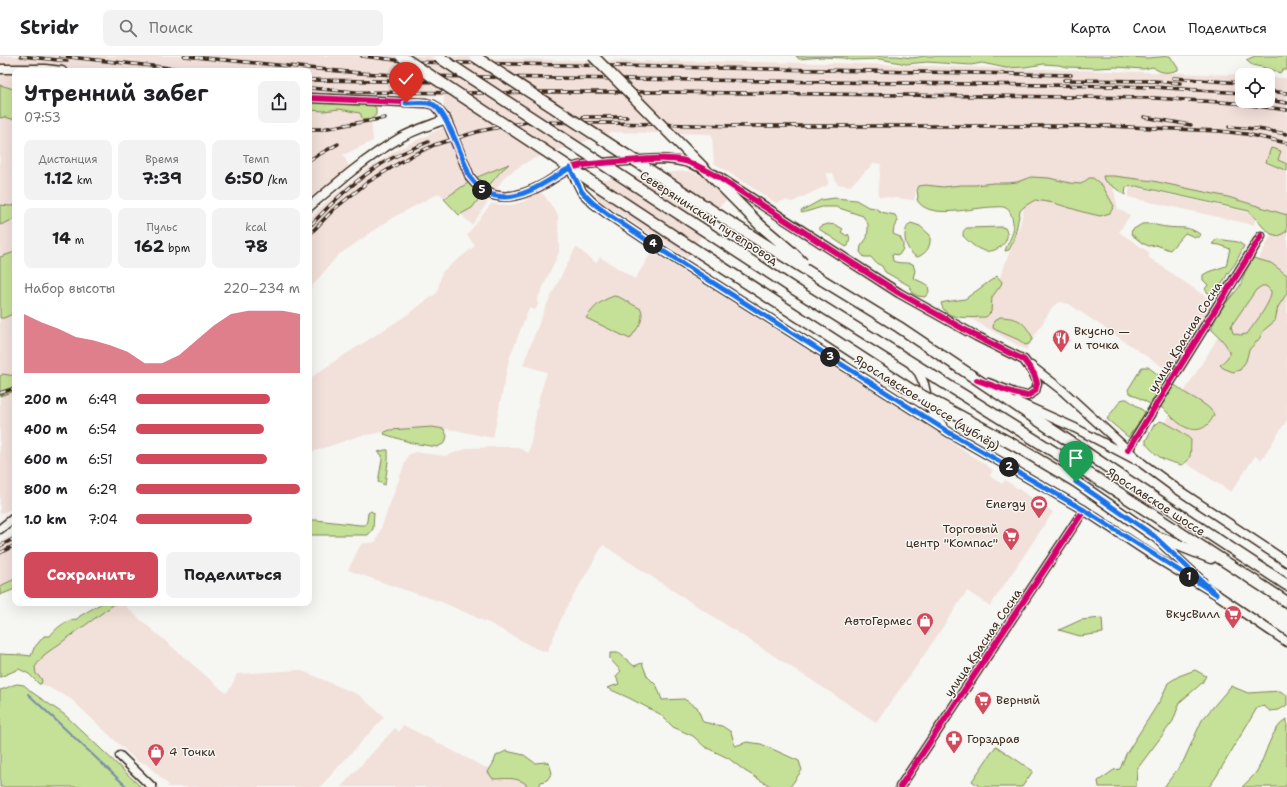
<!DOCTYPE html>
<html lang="ru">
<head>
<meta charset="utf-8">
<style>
  body { margin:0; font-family:"Shantell Sans",sans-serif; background:#f2f2f2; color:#202124; height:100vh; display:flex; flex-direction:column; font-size:15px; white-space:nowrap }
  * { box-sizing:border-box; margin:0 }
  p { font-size:13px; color:#757577 }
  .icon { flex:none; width:22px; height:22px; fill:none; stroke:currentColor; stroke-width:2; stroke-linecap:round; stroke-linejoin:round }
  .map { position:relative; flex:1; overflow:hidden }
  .panel { position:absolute; left:12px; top:12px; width:300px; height:538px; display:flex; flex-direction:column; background:#fff; border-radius:8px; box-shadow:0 4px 16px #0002 }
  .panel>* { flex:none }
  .tools { position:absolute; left:1235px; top:12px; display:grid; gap:8px }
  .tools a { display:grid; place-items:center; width:40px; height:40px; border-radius:8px; background:#fff; box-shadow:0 4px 16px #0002; font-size:20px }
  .pin { position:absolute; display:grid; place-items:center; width:34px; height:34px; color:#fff; margin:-41px -17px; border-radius:50% 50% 50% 0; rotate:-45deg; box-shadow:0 0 4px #0007 }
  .pin .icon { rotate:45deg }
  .km { position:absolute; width:20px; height:20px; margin:-10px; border-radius:50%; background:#222; color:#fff; font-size:11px; line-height:20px; text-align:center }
  .round { display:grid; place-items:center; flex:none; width:42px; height:42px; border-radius:8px; background:#f2f2f2 }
  .overview { display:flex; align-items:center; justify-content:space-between; height:68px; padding:0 12px }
  h1 { font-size:22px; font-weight:700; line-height:30px }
  .stats { display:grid; grid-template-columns:repeat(3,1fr); gap:6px; height:68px; padding:4px 12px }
  .stats div { display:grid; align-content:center; border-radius:8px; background:#f2f2f2; text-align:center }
  .stats b { font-size:17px; font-weight:700 }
  .stats small { font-size:11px; font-weight:400 }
  .stats p { font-size:11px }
  .chart { height:112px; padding:8px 12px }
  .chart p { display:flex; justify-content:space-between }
  .chart svg { width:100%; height:72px; margin-top:4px; fill:#d1495b; opacity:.7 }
  .action { display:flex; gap:8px; margin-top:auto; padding:8px 12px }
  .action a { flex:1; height:46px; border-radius:8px; background:#d1495b; color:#fff; font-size:16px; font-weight:700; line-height:46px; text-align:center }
  .action a+a { background:#f2f2f2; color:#202124 }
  ul { padding:0 12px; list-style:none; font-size:13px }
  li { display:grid; grid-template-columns:64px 48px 1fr; align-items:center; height:30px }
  li i { height:10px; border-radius:5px; background:#d1495b }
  header { display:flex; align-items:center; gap:24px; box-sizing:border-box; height:56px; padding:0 20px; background:#fff; border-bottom:1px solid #e0e0e0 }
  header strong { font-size:19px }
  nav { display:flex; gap:22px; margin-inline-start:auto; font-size:14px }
  .search { width:280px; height:36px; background:#f2f2f2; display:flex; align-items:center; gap:10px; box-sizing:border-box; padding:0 14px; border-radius:8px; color:#757577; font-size:15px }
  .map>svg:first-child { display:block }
  .built { fill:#f2e0da }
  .green { fill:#c5e097; stroke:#80855a; fill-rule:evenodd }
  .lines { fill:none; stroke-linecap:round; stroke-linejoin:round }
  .stream { stroke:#798ea4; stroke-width:2 }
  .minor-casing { stroke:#3b2a1e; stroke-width:11 }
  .major-casing { stroke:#3b2a1e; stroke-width:13 }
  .minor { stroke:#f6f6f2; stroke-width:8 }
  .major { stroke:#f6f6f2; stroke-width:10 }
  .rail-casing { stroke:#3b2a1e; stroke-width:3.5 }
  .rail { stroke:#f6f6f2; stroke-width:2; stroke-dasharray:6; stroke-linecap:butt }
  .major-bridge-casing { stroke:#3b2a1e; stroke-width:13; stroke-linecap:butt }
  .major-bridge { stroke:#f6f6f2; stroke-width:10 }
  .cycleway-casing { stroke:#f6f6f2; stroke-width:8 }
  .cycleway { stroke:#d6006c; stroke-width:6 }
  .route-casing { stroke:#fff; stroke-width:8 }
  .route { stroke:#1a73e8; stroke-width:5 }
  .labels { text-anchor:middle; stroke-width:3; stroke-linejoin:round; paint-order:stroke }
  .street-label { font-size:12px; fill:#3b2a1e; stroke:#f6f6f2 }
  .poi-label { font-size:12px; fill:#3b2a1e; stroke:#f6f6f2; text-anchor:start }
</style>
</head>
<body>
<header>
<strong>Stridr</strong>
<div class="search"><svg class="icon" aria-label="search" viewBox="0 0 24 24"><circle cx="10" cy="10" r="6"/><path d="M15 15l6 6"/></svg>Поиск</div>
<nav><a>Карта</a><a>Слои</a><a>Поделиться</a></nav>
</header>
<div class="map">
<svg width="1287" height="731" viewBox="0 0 1287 731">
  <rect width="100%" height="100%" fill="#f6f6f2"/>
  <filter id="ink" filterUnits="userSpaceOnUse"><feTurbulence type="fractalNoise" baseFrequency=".025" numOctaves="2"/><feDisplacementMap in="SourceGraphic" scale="8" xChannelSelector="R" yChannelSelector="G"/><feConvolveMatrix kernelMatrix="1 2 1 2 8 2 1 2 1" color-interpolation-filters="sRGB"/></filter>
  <g filter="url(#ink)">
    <g class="built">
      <path d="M0,0H416L559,4L827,7L1242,19H1245H1242V45H1268V21L1287,22V364L1261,404L1255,400L1231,436L1153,386L1214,288L1280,162L1111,122L1118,153L1130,159L1119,176L1150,197L1148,201L1215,247L1170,316L1069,248L1060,246L1053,250L1026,294L968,261L1000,221L1020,169L1026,143L916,132L914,144L878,140L881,108L874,107L850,130L837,128L833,117H827L828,129L792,146L786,144L776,147L714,107L712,78L612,76L530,104L505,120L472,169L439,137L392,162L337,200L309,234V164L324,148L365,114L398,93L443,72L444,40L369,38L373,85L343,99L350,112L319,134L309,144V15H15V451L0,458Z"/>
      <path d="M683,115L692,116L702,120L726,144L721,149L687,202L600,145L596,139L595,125Z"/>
      <path d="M1130,130L1256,158L1254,169L1128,141Z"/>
      <path d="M535,135L543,138L558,159L559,196L537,244L538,249L535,254L529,252L509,303L493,382L455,374L428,371L385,376L359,380L309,397V323L335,305L404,261L437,237L442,216L475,190L467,179L491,148L512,149L525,145Z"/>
      <path d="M576,191L596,207L600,201L635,223L652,196L939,377L993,414L990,420L1002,428L1005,424L1053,456L990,550L967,535L916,611L876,666L603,489L565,554L547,596L535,592L491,568L442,546L390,529L348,514L361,488L376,486L408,399L415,396L445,400L469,392L497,391H517L529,397L539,342L547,316L523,309L545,252Z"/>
      <path d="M15,478V531L0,538V486Z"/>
      <path d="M107,547H122L143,566L226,637L231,631L237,618L300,614L359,639L384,661L320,731H167L169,729L145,707L138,706L71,643L38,626L29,612L41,595Z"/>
      <path d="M403,669L484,711L533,719L531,731H341L395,672L399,676Z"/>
    </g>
    <g class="green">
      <path d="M796,0H897L912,2L925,0H1113L1148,2L1170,0L1178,12V14C1169,17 1161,18 1153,11L1143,13L1117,11L1097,12L1066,11L1059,9L1044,8L1025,11L1006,12L982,7L971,9L927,6L906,8L880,3L851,4L843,2L821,1L799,3Z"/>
      <path d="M1255,0H1287V14H1282L1280,17L1266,12L1252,9L1246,4Z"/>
      <path d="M0,29L14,33L15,35V64L5,61L0,62Z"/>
      <path d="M309,44L371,47L376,52V59L370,64H363L360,57L339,53L324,55L309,54Z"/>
      <path d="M1271,92L1281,95L1278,104L1287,108V115L1266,106Z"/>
      <path d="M509,108L501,115L486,133L472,152L459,159L444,143L475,122Z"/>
      <path d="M1103,120H1114L1153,125L1228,141L1287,159V175L1279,180L1271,178L1263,171L1249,155L1136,130L1126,131L1125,139L1104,124Z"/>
      <path d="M1031,121L1049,122L1070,127L1081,128L1089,122H1093L1102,129L1114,150L1110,157L1100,160L1083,156L1054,147L1035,144L1025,150L1020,155L1014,184L1009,194L1005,195C1007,188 1012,181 1013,175C1014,168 1012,155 1006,152C1003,150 998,151 994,151C973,151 929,165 917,144L918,141L917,134L919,130L926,129L943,131L961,129H975L993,127H1007L1017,126Z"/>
      <path d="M835,142L856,144L868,151L875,152L881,156L895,159L898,165L894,171L893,178L900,181L903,187V193L899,199L892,198L893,205C900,208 906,206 913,208L915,215L913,222L928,229L929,236L925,241L918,240L912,237L910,230L885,216L882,210L876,207L871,201H864L860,196L861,190L867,182L868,174V168L863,160L836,151H822L802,157L801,156V155L821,144Z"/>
      <path d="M0,149L11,150L15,149V163L0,169Z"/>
      <path d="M911,167L920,170L930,179C931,190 928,196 918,201C905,197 900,174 911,167Z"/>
      <path d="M828,168L836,169L843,173L841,176L847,180L848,178C851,182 849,186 848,190L846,191L819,173V171Z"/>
      <path d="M1142,168C1153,167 1157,170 1167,171C1181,173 1188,169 1201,179L1199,181H1195L1185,177L1170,194L1167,193L1156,189L1149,190L1142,187L1131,178L1132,174Z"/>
      <path d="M1002,171L1005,172C1013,185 997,197 985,195C976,193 969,186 963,180C963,176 963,174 967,172Z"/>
      <path d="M1217,183L1238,186L1244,190L1235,208L1228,217L1218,235L1213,238L1208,237L1205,233L1208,229L1203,224V219L1208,216L1226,210L1230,193L1220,189L1212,188Z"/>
      <path d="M15,196V257L4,262H0V201Z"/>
      <path d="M1253,202L1271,207L1287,219V237L1278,251L1275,265L1264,274L1259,283L1249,294L1246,305L1240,314L1233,316L1223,312L1220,309C1223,306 1227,303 1229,299C1231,291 1217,279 1212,274V270L1218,257L1240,230L1245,216ZM1262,230H1266L1271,235C1272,246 1254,268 1247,278L1240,279L1233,277L1231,270L1256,234Z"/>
      <path d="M997,220L1002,226L1001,229L992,241L991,256L986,261C972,261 945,266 941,247L945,246L965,243Z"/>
      <path d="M614,240L619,241L641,253C645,265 637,272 630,283L586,262C595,250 600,245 614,240Z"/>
      <path d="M1000,261C1020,262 1023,265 1033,282L1029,288L1025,289L1019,284L996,274L993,272L994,265Z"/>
      <path d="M1142,311H1148L1165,324V327L1153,346L1150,348L1130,337L1128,334L1129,332Z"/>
      <path d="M3,318L15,320V335L0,340V320Z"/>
      <path d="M1174,329C1179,331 1182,335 1187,338C1195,343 1211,350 1214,359C1208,372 1198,378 1183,370C1175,365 1169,357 1161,351L1159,348L1168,333Z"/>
      <path d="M1124,343H1127L1145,356V359L1128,381L1107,363L1121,344Z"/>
      <path d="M1160,365C1168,367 1186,378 1191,384C1190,397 1193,402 1182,409C1162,404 1160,403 1146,388V384L1154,369Z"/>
      <path d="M432,371L444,373L447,380L445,387L437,391L412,387L384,378L385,376L390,374Z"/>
      <path d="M385,394H388C389,406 386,417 385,429L378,426L382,404V399L378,396Z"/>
      <path d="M371,455L374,457L373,473L368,479H309V464H316L360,469H365L367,465L368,457Z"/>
      <path d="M15,523V533L0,539V530Z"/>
      <path d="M102,547H116L44,599L35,611L36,618L41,622L42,625L41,628H39L29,618L19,613L0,621V598C11,599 20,598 31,600L34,592L44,580H50C55,573 67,563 77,563L80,560Z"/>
      <path d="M1102,562L1103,577L1080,580L1059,574L1081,564Z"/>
      <path d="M610,597H619L634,610L642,607L647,620L657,630L662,644L684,643L697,651L703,666L722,670L731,676L735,690L747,686L761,688L799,705L802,714L790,731H772L745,715L728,702L705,691L693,680L673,671L660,658L629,642L607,632L619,628L616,620L621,615L610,603Z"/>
      <path d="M1195,614L1206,620L1202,627L1180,646L1173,665L1137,713L1136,731H1099L1098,725L1114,714L1120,713L1126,698L1161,643L1168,627L1179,620Z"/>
      <path d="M17,628L24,629L33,637L65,659L141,731H0V634C6,633 11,629 17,628Z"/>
      <path d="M1231,630L1248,637L1280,635L1287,639V649L1279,654L1270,655L1264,650L1257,652L1216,721L1209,731H1164L1183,706L1202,664Z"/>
      <path d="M1287,663V727L1285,731H1242C1247,726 1253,721 1257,715C1267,698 1270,673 1287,663Z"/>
      <path d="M996,690L1033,715L1022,731H980L972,725Z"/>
      <path d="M506,695L524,699L535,707L546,706L549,707L552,717L547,724L541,726L539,731H526V728C516,720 504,723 493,723L488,716L494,706L496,700Z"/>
    </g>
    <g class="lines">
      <path class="stream" d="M28,638L127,731"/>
      <g class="minor-casing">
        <g id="minor">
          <path d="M0,13H45L62,15"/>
          <path d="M309,42L426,47L434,49L446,63L470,121C491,150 519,142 546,127C556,121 566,113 578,110C589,107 602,107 614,106C645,104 674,98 703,113"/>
          <path d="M570,112L582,136L593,147L609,159L663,195L950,377L1084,454L1155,501L1216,538L1287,586"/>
          <path d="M714,118L899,237L976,280L1024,304L1034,318L1037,327L1035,335L1027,340L1014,337L988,327"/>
          <path d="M309,151C338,126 367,101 400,82C414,74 431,69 446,63"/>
          <path d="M912,309L919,317L924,328L929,350L933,357L942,369"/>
          <path d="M1031,310L1063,335L1143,408L1177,433L1287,506"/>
          <path d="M1017,346L1075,372L1134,403"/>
          <path d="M1128,394L1261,180"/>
          <path d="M0,473L15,461"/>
          <path d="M1155,481L1202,525"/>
          <path d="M120,700L152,731"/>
          <path d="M900,731L1084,454"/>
        </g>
      </g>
      <g class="major-casing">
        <g id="major">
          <path d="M814,219L899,271L1115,416L1287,529"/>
          <path d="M794,233L1104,427L1287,546"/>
          <path d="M1014,389L1076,426L1153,479L1211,502"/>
        </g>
      </g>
      <use href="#minor" class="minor"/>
      <use href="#major" class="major"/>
      <g class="rail-casing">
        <g id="rail">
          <path d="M21,0L67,5"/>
          <path d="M60,0L198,15"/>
          <path d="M184,0L359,17L415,20L1111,30L1153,31L1242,37"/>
          <path d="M362,0L412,6L1071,19"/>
          <path d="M1173,22L1242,27"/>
          <path d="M309,24L447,26"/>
          <path d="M1064,24L1154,25L1180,27"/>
          <path d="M309,32L356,36L489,37L537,36H659L1154,42L1235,47L1287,54"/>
          <path d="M1268,35L1287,37"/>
          <path d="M1268,44L1287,47"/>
          <path d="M583,61H627"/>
          <path d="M1144,61L1191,69"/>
          <path d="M1229,71L1257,73L1287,78"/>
          <path d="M309,73H322L385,62"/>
          <path d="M309,104L338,88"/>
          <path d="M312,168C333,145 357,123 383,107C397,99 413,92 428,86"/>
          <path d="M309,179L333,154L368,126L409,101L434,89L480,75L527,66L607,67L735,70H1108L1219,75L1246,78L1287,87"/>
          <path d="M0,337L15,332"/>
          <path d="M0,490L15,482"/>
          <path d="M0,497L15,489"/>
        </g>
      </g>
      <use href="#rail" class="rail"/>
      <g class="major-bridge-casing">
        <g id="major-bridge">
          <path d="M401,0L674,180L910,333L1014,389"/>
          <path d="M437,0L794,233"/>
          <path d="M474,0L728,165L814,219"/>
          <path d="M593,0L760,169L793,197L803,207"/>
        </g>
      </g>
      <use href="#major-bridge" class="major-bridge"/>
      <g class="cycleway-casing">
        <g id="cycleway">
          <path d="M309,42L426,47L434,49L446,63L470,121C491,150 519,142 546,127C556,121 566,112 578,110C590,107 603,107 615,106C637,105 662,100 685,105C695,108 706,114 715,119L899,237L976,280L1024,304L1034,318L1037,327L1035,335L1027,340L1014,337L977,324"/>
          <path d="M1128,394L1261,180"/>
          <path d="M900,731L1084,454"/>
        </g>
      </g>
      <use href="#cycleway" class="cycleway"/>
    </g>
  </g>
  <g class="lines" filter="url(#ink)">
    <g class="route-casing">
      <path id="route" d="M406,47C415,47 426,45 434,49C447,57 464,106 470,121C500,162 538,130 570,112L582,136L593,147L609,159L663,195L950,377L1084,454L1216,538L1153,479L1076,426"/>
    </g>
    <use href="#route" class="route"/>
  </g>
  <defs>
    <g id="restaurant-pin" transform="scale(0.9)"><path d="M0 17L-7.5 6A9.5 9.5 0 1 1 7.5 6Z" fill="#d1495b" stroke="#f6f6f2"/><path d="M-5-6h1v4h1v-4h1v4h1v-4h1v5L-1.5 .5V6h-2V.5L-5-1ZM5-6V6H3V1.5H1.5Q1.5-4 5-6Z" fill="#fff"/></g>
    <g id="stadium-pin" transform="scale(0.9)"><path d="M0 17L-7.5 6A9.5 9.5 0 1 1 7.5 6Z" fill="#d1495b" stroke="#f6f6f2"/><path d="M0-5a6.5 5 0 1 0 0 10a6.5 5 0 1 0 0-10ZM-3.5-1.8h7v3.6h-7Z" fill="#fff"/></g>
    <g id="supermarket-pin" transform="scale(0.9)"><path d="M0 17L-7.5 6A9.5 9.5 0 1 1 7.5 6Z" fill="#d1495b" stroke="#f6f6f2"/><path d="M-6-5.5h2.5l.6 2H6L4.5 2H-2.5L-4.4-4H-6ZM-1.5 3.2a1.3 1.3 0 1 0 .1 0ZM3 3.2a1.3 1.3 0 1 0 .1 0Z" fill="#fff"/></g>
    <g id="shop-pin" transform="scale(0.9)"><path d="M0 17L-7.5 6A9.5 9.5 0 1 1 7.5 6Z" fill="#d1495b" stroke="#f6f6f2"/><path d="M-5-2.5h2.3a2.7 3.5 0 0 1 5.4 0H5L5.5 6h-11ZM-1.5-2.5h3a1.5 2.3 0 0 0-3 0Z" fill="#fff"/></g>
    <g id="pharmacy-pin" transform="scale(0.9)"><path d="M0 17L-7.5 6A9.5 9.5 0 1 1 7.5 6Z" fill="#d1495b" stroke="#f6f6f2"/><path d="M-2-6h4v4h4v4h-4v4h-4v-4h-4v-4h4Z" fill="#fff"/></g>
  </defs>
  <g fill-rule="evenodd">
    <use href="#restaurant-pin" x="1061" y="282"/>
    <use href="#stadium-pin" x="1039" y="448"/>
    <use href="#supermarket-pin" x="1011" y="480"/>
    <use href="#supermarket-pin" x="1233" y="558"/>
    <use href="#shop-pin" x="925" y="565"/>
    <use href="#supermarket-pin" x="983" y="644"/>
    <use href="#pharmacy-pin" x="954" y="683"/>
    <use href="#shop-pin" x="156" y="696"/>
  </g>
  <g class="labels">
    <g class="street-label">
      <text transform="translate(709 162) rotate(33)" y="4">Северянинский путепровод</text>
      <text transform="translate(1185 281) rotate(-58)" y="4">улица Красная Сосна</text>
      <text transform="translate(927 347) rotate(32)" y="4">Ярославское шоссе (дублёр)</text>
      <text transform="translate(1156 446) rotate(33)" y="4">Ярославское шоссе</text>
      <text transform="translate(983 587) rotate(-56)" y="4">улица Красная Сосна</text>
    </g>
    <g class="poi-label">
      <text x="1074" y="279">Вкусно —<tspan x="1074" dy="14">и точка</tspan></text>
      <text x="1026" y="452" text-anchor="end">Energy</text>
      <text x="998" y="477" text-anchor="end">Торговый<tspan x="998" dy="14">центр "Компас"</tspan></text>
      <text x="1220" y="562" text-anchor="end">ВкусВилл</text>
      <text x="912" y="569" text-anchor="end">АвтоГермес</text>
      <text x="996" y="648">Верный</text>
      <text x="967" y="687">Горздрав</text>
      <text x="169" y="700">4 Точки</text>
    </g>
  </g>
</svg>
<div class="tools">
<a><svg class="icon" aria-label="locate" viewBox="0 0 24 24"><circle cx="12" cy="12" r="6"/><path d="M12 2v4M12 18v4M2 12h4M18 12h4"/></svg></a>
</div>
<div class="pin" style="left:1076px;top:426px;background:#1e9e55"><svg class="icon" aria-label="arrive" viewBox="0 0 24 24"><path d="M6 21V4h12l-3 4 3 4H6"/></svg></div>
<div class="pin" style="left:406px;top:47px;background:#d93025"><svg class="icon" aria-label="check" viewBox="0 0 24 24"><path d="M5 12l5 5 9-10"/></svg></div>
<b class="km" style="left:1189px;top:521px">1</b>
<b class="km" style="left:1009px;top:411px">2</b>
<b class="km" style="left:830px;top:301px">3</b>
<b class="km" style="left:653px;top:188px">4</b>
<b class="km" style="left:482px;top:134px">5</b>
<section class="panel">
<div class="overview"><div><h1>Утренний забег</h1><p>07:53</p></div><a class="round"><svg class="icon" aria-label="share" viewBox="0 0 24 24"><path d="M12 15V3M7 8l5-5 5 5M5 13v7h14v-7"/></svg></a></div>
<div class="stats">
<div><p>Дистанция</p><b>1.12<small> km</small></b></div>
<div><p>Время</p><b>7:39</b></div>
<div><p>Темп</p><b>6:50<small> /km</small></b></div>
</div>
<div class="stats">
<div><b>14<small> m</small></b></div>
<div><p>Пульс</p><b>162<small> bpm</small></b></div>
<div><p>kcal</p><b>78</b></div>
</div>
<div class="chart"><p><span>Набор высоты</span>220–234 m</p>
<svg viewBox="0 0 160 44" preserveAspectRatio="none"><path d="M0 44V8L10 13L20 17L30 22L40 24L50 27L60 31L70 38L80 38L90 33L100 24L110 15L120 8L130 6L140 6L150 6L160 8V44z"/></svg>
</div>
<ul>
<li><b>200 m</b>6:49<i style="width:82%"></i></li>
<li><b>400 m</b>6:54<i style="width:78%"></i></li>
<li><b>600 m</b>6:51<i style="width:80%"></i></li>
<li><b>800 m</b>6:29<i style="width:100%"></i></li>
<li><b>1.0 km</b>7:04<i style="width:71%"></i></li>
</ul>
<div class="action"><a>Сохранить</a><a>Поделиться</a></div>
</section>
</div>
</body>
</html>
